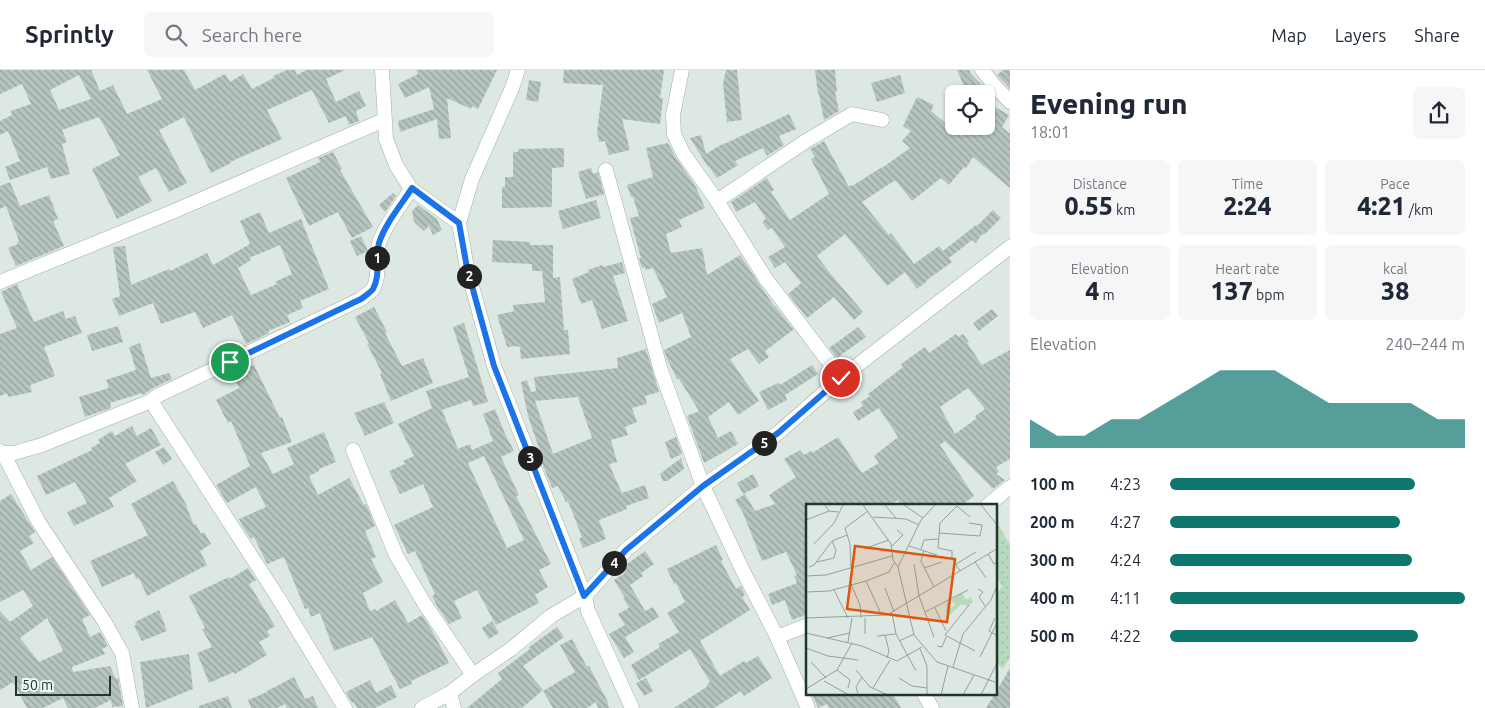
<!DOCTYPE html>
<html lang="en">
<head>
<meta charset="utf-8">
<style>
  body { margin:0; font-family:Ubuntu,sans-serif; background:#f6f6f7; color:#1f2937; height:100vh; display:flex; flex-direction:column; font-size:19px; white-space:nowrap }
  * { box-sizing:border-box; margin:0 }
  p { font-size:16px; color:#747a83 }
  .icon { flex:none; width:28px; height:28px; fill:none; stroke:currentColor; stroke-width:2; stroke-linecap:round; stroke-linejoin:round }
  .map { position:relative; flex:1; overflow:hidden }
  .drawer { display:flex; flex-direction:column; background:#fff; width:475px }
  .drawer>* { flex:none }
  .fabs { position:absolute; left:945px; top:15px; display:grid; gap:10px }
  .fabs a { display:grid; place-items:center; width:50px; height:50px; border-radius:8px; background:#fff; box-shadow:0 1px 4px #0004; font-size:25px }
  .scale { position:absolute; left:15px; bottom:12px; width:96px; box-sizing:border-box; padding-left:5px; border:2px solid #20372f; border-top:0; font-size:14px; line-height:18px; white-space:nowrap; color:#20372f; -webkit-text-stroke:4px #eef6f1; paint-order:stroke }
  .pin { position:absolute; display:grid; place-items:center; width:42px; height:42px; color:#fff; margin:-21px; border:2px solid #fff; border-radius:50%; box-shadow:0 1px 5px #0007 }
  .km { position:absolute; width:25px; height:25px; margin:-12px; border-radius:50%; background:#222; color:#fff; font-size:14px; line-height:25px; text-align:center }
  .round { display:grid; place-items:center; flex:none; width:52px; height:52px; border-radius:8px; background:#f6f6f7 }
  .overview { display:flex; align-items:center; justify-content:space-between; height:85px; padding:0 20px }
  h1 { font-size:28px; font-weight:800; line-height:38px }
  .stats { display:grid; grid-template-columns:repeat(3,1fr); gap:8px; height:85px; padding:5px 20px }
  .stats div { display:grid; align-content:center; border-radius:8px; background:#f6f6f7; text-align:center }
  .stats b { font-size:25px; font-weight:800 }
  .stats small { font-size:14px; font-weight:400 }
  .stats p { font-size:14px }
  .chart { height:140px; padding:10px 20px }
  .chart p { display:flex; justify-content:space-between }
  .chart svg { width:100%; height:90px; margin-top:5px; fill:#0f766e; opacity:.7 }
  ul { padding:0 20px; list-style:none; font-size:16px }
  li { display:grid; grid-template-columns:80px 60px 1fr; align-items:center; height:38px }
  li i { height:12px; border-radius:6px; background:#0f766e }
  header { display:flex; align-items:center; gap:30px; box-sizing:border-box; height:70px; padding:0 25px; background:#fff; border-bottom:1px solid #e0e1e3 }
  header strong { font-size:24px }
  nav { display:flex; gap:28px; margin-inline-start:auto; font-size:18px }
  .search { width:350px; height:45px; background:#f6f6f7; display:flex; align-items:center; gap:12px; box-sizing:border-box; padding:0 18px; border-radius:8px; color:#747a83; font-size:19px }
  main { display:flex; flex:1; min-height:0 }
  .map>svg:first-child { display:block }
  .grass { fill:url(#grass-dots) }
  .building { fill:url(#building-back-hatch); fill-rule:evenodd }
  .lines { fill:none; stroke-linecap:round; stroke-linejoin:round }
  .minor-casing { stroke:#a1afa9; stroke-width:15 }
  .minor { stroke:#fff; stroke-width:14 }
  .route-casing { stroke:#fff; stroke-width:10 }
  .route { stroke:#1a73e8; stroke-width:6 }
  .inset-road { fill:none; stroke:#92a19b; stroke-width:1 }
  .view { fill:#de570e; fill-opacity:0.15; stroke:#de570e; stroke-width:2.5 }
  .inset-edge { fill:none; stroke:#20372f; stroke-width:2.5 }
</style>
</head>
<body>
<header>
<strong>Sprintly</strong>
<div class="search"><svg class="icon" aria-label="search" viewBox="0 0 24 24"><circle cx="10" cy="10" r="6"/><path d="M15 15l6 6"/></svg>Search here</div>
<nav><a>Map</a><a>Layers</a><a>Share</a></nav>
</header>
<main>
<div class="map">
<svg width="1010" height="638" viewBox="0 0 1010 638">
  <defs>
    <pattern id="grass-dots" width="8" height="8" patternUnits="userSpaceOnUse" patternTransform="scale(1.25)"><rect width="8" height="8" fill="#b7d9bd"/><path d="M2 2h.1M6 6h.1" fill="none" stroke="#9dbba3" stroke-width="1.8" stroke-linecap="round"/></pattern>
    <pattern id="building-back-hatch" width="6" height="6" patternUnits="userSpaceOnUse" patternTransform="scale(1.25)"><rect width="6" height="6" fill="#b6c6be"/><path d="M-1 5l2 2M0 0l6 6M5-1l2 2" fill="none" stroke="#94a29b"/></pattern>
  </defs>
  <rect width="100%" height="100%" fill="#dee8e3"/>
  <path class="grass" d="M996,451L1010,475V588L1002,599L996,591V523L1002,517L996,506Z"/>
  <g class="building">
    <path d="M0,0H91L100,21L113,15L127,44L162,29L147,0H184L195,20L225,4L230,12L243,4L252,19L274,8L273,6L287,0H295L297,5L306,0H345L326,9L336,32L359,21L366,36L356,41L359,51L349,55L346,46L329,53L312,20L267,40L282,69L230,92L231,93L211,103L184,47L159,60L187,113L169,122L156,98L138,107L152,131L117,149L92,99L120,85L99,47L62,60L67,72L62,74L70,104L51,109L47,97L10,110L5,97L20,91L8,61L0,65V51L12,45L11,41L31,34L22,14L0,24ZM79,5L91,29L59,40L50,20Z"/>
    <path d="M416,0H497L478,39L472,36L471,39L447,28L451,68L439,69L437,49L400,62L398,51L434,39L429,17L405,28L398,14L418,4Z"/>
    <path d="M564,0H664L660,28H663L660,54L622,49L630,80L609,85L605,71L599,72L597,61L603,15L563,13Z"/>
    <path d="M726,0H737L742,50L727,52L723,14Z"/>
    <path d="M815,0H835L837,22H835L839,41L824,50L819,24H818Z"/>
    <path d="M957,0H969L971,4L981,14L972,23L963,14Z"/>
    <path d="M1003,0H1010V19L997,5Z"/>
    <path d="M900,5L905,23L877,32L871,13Z"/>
    <path d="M529,10L541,12L538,32L526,30Z"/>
    <path d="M917,27L934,35L931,41L961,66L967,56H986V32L1009,45L1002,57L1010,64V118L973,87L966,98L964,97L949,115L941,108L912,131L896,111H894L862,132L889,165L891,163L914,194L939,176L943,181L976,155L977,156L993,140L1001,148L984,165L982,164L976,173L972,170L949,188L952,192L927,210V211L917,219L905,202L887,216L845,164L817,186L830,203L863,242L854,250L834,227L807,248L788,224L801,213L785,192L775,198L768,187L785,177L772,158L768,160L762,152L766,149L755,132L736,142L731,132L767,108L774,120L771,122L790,150L829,124L811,89L815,87L810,79L824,71L849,117L851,115L852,116L882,97V98L910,78L902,71L911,61L903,56Z"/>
    <path d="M789,44L796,59L779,66L784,75L767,86L763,78L735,91L738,95L717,108L709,97H708L690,68L701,65L706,84L724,73V74Z"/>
    <path d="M668,73L676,88L695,115L705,138L679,150L682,157L666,164L671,183L702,178L707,205L740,185L774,236H775L793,259V260L765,281L769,287L759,294L748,279L730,289L759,331L738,345L729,332L708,347L718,368L731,361L738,374L704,393L687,346L699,341L679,309H677L667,289L664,280L691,267L682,243L659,253L652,234L667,227L653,198L645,200V197L642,198L639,188H641L630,148L639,146L633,127H631L627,115L653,107L646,78Z"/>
    <path d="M564,78V97L552,98V137L502,138V117H505V107H513V82H518V79Z"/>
    <path d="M333,82L342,99L340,100L373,157L352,168L338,142L309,156L286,108L320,92L318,88Z"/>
    <path d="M591,98L593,104L598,102L604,124L586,129L578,102Z"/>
    <path d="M10,112L20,136L49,125L58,149L53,151L64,176L16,196L8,178L18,174L17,172L19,171L6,136L0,139V116Z"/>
    <path d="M393,123L396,126L385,142L379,135Z"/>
    <path d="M596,130L601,148L563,159L558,141Z"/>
    <path d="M418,135L437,149L442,160L433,165L429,156L424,161L414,152L412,141Z"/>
    <path d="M260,142L269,163L301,149L329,219L300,231L303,238L287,245L290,252L268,261L269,263L246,274L232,245L203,258L195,242L161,254L153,233L119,246L112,229L120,226L113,177L125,176L131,215L169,199L170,201L207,183L213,195L250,174L240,151ZM280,175L292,204L275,212L277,214L251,225L238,198L251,190L249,188Z"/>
    <path d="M361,166L368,181L357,186L350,171Z"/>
    <path d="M493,170L530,172V175H553V208L560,207L564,260H568L570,284L521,289L520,277H517V276L507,277L497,245L514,241L513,235L545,232L542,201H532V194L492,192Z"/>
    <path d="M622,192L625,203L613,206L628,251L602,259L592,230L581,234L572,209L589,202L588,200L602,195L603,197Z"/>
    <path d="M17,214L34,252L63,241L66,249L75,246L82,263L44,277L55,306L30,315L32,322L8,327L7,323L0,326V264L17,258L1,222Z"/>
    <path d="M374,237L387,262L385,263L402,296L423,288L433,313L391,331L380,304L382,303L367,274L369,273L355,247Z"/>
    <path d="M992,239L998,246L979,261L973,253Z"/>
    <path d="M464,253L488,332L473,336L471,330L442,340L458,379L470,374L472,380L493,371L483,344L495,339L505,364L514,381L501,387L519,425L516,426L551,494L539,500L548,517L535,525L539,533L496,555L477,520L454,531L462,548L449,554L437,536L432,526L435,524L415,481L408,484L394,455L433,437L423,414L400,424L389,401L405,394L403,391L414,386L398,354L432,338L426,321L469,307L453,257ZM484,386L524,470L507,478L468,393Z"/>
    <path d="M118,256L123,272L92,281L87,265Z"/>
    <path d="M858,257L866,267L837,288L829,278Z"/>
    <path d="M956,264L958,267L963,264L969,272L967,273L982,295L1010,280V389L996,397L999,402L996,404L1005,410L993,419L945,371L940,375L974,426L960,436H901L898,430L889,436H808V544L792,550L785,530L772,535L768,524L797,513L794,506L797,505L786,482L762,491L743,443L735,430L745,424L755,441L775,434L769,425L796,407L784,389L800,380L804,385L811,381L812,383L838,367L862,403L879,393L874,386L898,367L879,338L858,351L853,342L863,336L861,332L870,326L868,324L903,297L901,294L925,277L929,283ZM968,318L985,339L975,346L977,348L955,364L940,337Z"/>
    <path d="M140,273L151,308L169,303L172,309L153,318L146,323L143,325L142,323L110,333L111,338L85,347L79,327L109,318L106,310L136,300L129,277Z"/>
    <path d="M646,279L659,322L645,326L647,334L632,338L637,352L625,357L628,365L611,370L617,392L609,394L622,423L645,415L649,428L626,436L627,439L599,450L606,469L583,478L579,469L582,467L568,431L566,432L558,416L552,418L540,388L542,387L528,346L521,312L527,310L531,322L536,321L534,307L618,298L617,288ZM578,327L592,368L553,384L535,331Z"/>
    <path d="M254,295L280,348L282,347L292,372L261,383L273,404L294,394L287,378L324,362L336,392L319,399V401L309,406L318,425L349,408L364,435L366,434L375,456L365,461L376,487L371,489L383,512L363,523L370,541L375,539L376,541L395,530L408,553L422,545L434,564L449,593L411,611L412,614L400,619L372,567L334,581L320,543L311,547L308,538L305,539L284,487L267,494L254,467L251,469L243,457L239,449L266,437L256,417L227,433L216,415L250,396L231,351L228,353L216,330L239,318L233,305Z"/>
    <path d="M812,295L818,304L785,325L787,330L768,340L759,322L778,313L780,315Z"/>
    <path d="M384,332L394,353L365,366L354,343Z"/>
    <path d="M132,356L137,366L151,358L161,375L125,394L137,411L109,428L114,437L74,456L67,442L87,433L75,412L46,425L37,406L92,380L91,378L100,373L98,370L112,361L115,366Z"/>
    <path d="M676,367L682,384L671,389L665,372Z"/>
    <path d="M164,377L172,389L163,395L155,382Z"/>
    <path d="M681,388L684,399L667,411H663L660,404Z"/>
    <path d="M753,404L759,416L743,424L737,413Z"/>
    <path d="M173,411L187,436H186L194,455L196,454L201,464L204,462L211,474L200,481L207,495L147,526L139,508L136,509L134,503L102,517L90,491L148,465L131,434Z"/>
    <path d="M11,424L35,462L29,466L34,473L20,481L31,500L52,487L90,545L82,549L90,567L100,562L108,576L102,579L105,584L72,597L73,602L110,596L116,609L118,608L123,636L112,637L111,630L95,638H68L63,628L43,638H27L13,612L0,620V541L10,552L33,536L23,520L0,532V431ZM47,548L53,559L63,581L39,592L20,568Z"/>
    <path d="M716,475L723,490L721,491L736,519L741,516L745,525L742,527L750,540L700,571L720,606L744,591L746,593L758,586L772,608L744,626L741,621L714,638H674L708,616L707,614L710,612L690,579L639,610L631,595L660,577L658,574L679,562L667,543L685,532L676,513L674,514L667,499Z"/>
    <path d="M645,481L654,494L641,503L643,506L630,515L645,541L653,537L659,547L625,567L634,582L624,588L609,564L625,555L618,544L629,538L623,528H625L614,510L625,503L622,498L623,497Z"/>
    <path d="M248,498L256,510L249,514L275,556L267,561L270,566L259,572L267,585L235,604L234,602L209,613L197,583L212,577L202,559L205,558L189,526L229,507L230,509Z"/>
    <path d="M159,540L167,561L142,571L134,556L136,555L135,552Z"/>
    <path d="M492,551L499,563L489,569L482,558Z"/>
    <path d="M557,557L564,567L523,596L543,620L522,638H467L502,609L498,603L530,579L529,577Z"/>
    <path d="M572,569L587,597L589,596L602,621L607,630L609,638H598L596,632L587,638H553L543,621L575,602L560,575Z"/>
    <path d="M189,584L193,619L146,638L140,592Z"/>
    <path d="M1010,598V638H986L995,624H996V622Z"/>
    <path d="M294,607L305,629L313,626L318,638H287L285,634L277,638H251L248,630L267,622V621Z"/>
    <path d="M646,608L653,621L644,626L636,613Z"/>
    <path d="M370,610L376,623L391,615L397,627L375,638H357L354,632L352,633L346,622Z"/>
    <path d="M812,624H893L901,638H829L827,634L818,638Z"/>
    <path d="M228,626L232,638H199V636Z"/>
  </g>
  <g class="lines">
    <g class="minor-casing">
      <g id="minor">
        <path d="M382,0L386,69L396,95L411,119L459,153"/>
        <path d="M518,0L512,18L472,109L459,153L467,198L494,296L585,526L588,541L632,638"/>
        <path d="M682,0L673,45L674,64L683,83L717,131L766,209L841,308"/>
        <path d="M982,0L994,15L1010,32"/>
        <path d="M606,100L661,301L703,416L742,499L777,567L808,638"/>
        <path d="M717,131L806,71L852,44L882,50"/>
        <path d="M0,212L172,142L384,50"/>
        <path d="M151,331L279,529L345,638"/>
        <path d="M353,380L396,485L424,533L473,605"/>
        <path d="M0,381L3,383H14L42,375L151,331L157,326L361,229C364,226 370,223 373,219C381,205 375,188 379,173C385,155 401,135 411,119"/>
        <path d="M3,383L38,451L104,551L122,583L132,638"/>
        <path d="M987,436L1010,417"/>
        <path d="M777,567L808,555"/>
        <path d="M450,623L454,638"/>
        <path d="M924,624L932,638"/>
        <path d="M422,638L450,623L473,605L511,579L551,546L585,526L626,480L703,416L778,363L841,308L1010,177"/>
      </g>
    </g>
    <use href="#minor" class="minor"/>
  </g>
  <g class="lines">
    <g class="route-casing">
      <path id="route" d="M230,292L361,229C365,226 370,223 373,219C381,205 375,188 379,173C385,154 401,135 412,118L459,153L467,198L494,296L584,526L626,480L703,416L778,363L841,308"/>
    </g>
    <use href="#route" class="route"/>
  </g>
  <g transform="translate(806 434)">
    <rect width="191" height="191" fill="#dee8e3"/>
    <path d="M156,89L160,96L165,93L167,98L161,102L155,100L141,114L140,100L142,98L145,104L149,101L145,96Z" fill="#b7d9bd"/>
    <path class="inset-road" d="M19,1L23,7L32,8M57,1L85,40L87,56L92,63M79,1L90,14M98,1L117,14M129,1L115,16L92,63L108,131L131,158L192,179M175,1L192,22M67,13L100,15L113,21M0,16L23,7M133,29L174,32L176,21L163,19M8,40L28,19L37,1M86,42L97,31L91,26M103,42L131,51M60,44L83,36M115,45L118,36L133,35M118,46L115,57L128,83M182,50L188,60L192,58M11,58L28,54L30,46L26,37M169,58L180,74M108,60L113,92L128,133M150,60L170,48M3,63L8,61L26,37L41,31M45,64L44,40L39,24L62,7M118,64L136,58M154,67L146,54V47L132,44L134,19L151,2L164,13M0,72L20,71L86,52M60,77L76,112M45,80L54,101L55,114M79,84L88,108M172,85L177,88L173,93L179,102M28,86L42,114M0,88L23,87L60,77L83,68L88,59M163,101L139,131L169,147M129,104L140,127M119,108L162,86M86,109L90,130L110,167M0,114L81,111L192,44M59,114V130M189,114L183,127L192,132M0,129L56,142L91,157L116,143M79,131L83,147L81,154M71,132L90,130M21,134L44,129M93,137L108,130M42,138L46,114M131,142L136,143L140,133M0,144L22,152L52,156M114,145L121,162V191M174,153L191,119M5,158L20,174M147,163L157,130L185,96L191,82M31,166L44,176L42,184M50,166L64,183L82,191M93,174L106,182L121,184M18,177L43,191M67,184L84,156M0,185L31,166L46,139M52,189L50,183L56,173M135,191L142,162M157,191L168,171M175,191L192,157"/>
    <path class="view" d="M49,42L149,55L141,118L41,105Z"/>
    <rect width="191" height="191" class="inset-edge"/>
  </g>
</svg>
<div class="fabs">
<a><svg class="icon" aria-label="locate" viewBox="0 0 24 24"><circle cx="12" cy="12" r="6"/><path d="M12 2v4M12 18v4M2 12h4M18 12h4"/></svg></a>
</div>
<div class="scale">50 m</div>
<div class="pin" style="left:230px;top:292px;background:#1e9e55"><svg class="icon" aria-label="arrive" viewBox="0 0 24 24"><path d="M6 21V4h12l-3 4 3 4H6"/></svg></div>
<div class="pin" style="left:841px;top:308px;background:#d93025"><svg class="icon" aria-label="check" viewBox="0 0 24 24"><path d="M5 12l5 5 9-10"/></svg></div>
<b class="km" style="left:377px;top:188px">1</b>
<b class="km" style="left:469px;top:206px">2</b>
<b class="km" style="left:530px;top:388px">3</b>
<b class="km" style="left:614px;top:493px">4</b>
<b class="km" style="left:764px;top:373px">5</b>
</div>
<section class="drawer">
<div class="overview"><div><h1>Evening run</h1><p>18:01</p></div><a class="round"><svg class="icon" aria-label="share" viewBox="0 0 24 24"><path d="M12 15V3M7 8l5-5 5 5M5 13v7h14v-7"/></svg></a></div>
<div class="stats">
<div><p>Distance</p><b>0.55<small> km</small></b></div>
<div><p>Time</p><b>2:24</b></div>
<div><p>Pace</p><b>4:21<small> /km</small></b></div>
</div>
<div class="stats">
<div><p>Elevation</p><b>4<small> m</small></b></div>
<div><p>Heart rate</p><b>137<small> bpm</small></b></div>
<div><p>kcal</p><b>38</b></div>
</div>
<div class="chart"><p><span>Elevation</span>240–244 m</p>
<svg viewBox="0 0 160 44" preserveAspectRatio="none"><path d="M0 44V30L10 38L20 38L30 30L40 30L50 22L60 14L70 6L80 6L90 6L100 14L110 22L120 22L130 22L140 22L150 30L160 30V44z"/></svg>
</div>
<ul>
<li><b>100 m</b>4:23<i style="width:83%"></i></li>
<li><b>200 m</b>4:27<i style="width:78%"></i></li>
<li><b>300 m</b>4:24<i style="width:82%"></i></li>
<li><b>400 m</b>4:11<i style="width:100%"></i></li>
<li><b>500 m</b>4:22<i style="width:84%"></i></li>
</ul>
</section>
</main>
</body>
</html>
